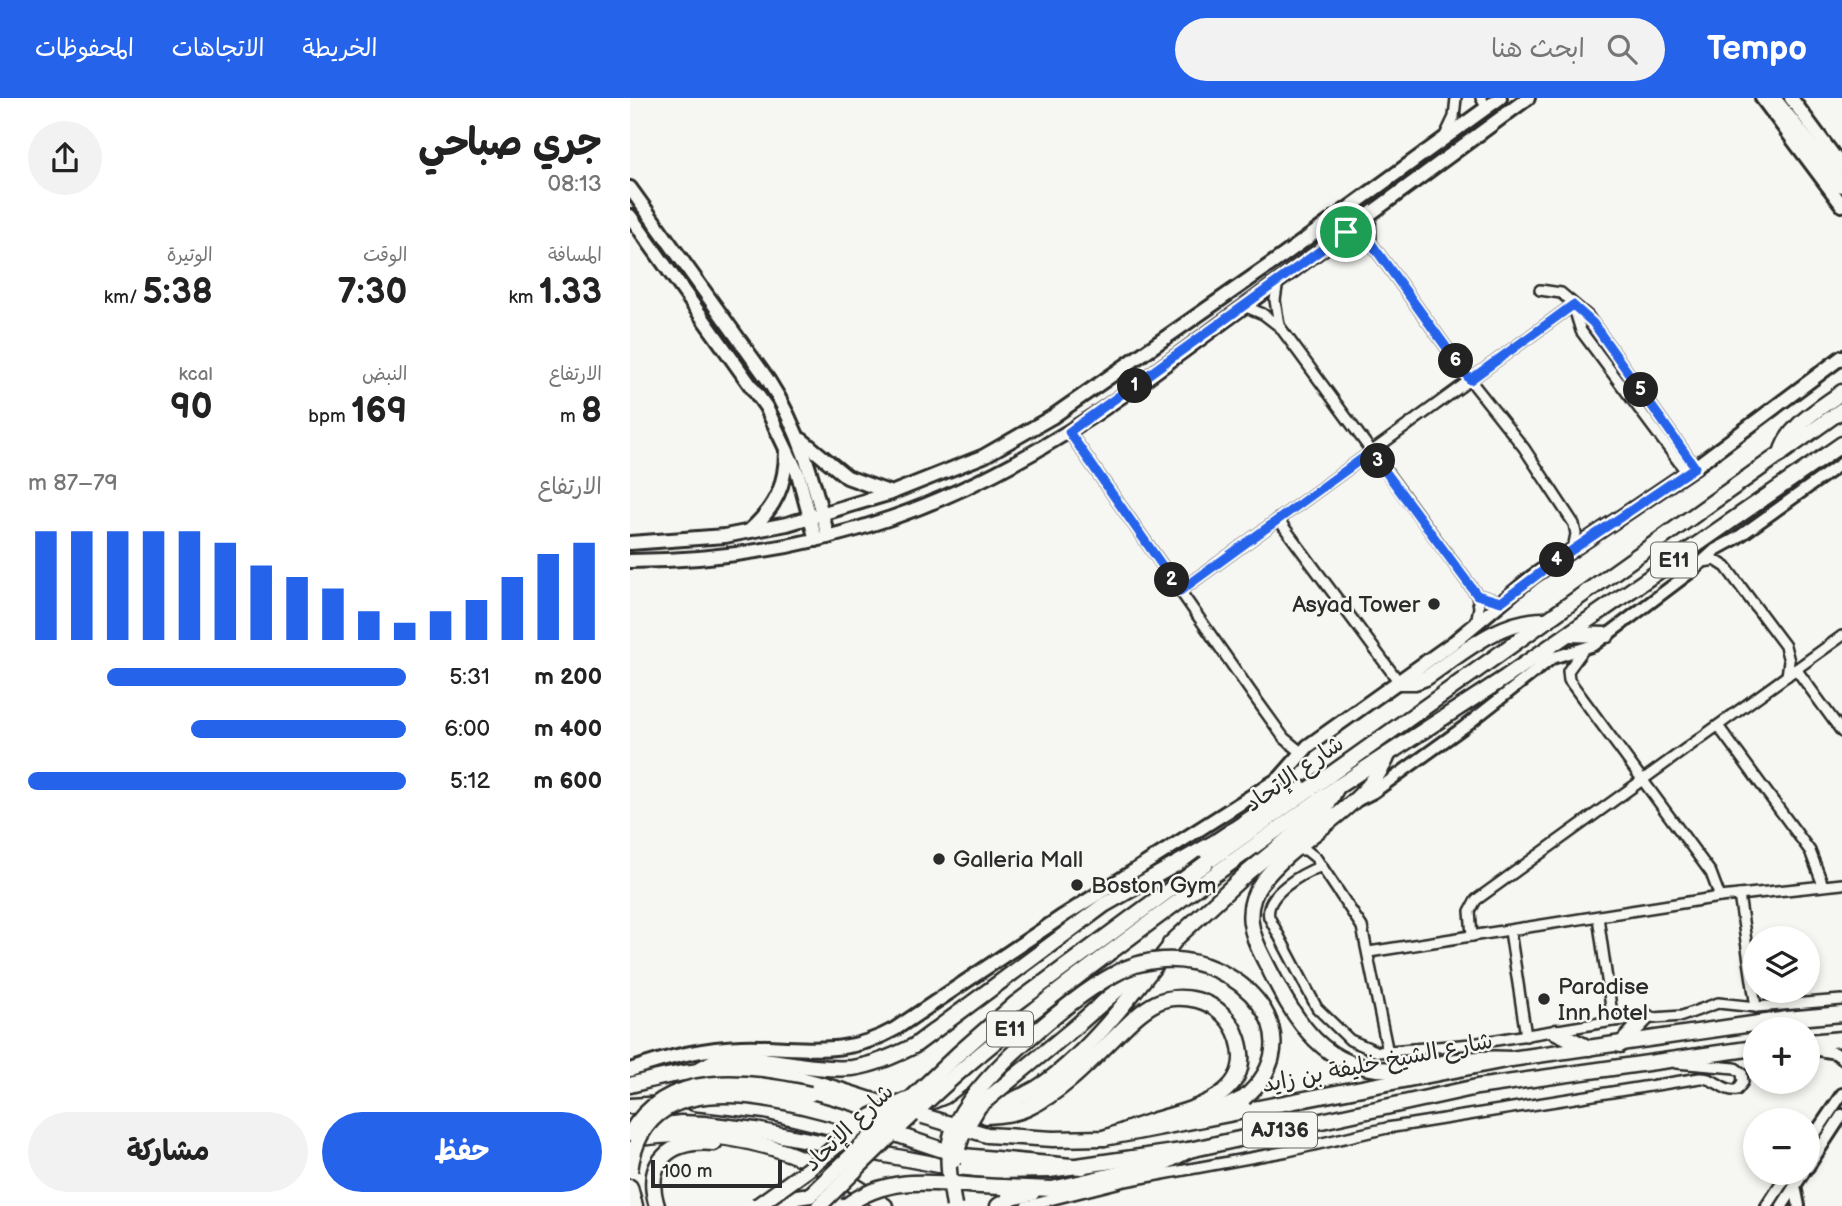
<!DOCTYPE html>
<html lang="ar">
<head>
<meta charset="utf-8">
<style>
  body { margin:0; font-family:"Balsamiq Sans","Playpen Sans Arabic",sans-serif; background:#f2f2f2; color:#222; direction:rtl; height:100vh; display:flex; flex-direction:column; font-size:26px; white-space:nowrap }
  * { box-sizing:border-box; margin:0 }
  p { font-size:23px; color:#767676 }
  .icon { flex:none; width:38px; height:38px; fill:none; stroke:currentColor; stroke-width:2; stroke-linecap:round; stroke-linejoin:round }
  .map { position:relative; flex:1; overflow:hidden; direction:ltr }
  .drawer { display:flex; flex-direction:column; background:#fff; width:630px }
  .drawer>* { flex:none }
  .tools { position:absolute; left:1113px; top:828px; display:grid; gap:14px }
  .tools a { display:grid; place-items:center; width:77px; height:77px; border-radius:50%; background:#fff; box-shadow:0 4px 10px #0003; font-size:35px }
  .scale { position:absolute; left:21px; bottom:18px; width:131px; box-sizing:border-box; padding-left:7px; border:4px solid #2b2b2b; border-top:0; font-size:19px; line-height:24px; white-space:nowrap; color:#2b2b2b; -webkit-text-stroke:5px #f6f6f2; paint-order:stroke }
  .pin { position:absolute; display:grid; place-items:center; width:60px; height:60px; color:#fff; margin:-30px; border:4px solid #fff; border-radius:50%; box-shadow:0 2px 7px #0007 }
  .km { position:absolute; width:35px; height:35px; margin:-18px; border-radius:50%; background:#222; color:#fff; font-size:19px; line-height:35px; text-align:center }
  .round { display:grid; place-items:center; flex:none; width:74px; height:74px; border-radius:37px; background:#f2f2f2 }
  .summary { display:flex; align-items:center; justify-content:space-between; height:119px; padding:0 28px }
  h1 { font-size:38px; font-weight:700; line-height:52px }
  .metrics { display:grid; grid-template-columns:repeat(3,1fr); gap:10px; height:119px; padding:7px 28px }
  .metrics div { display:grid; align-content:center }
  .metrics b { font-size:35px; font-weight:700 }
  .metrics small { font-size:19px; font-weight:400 }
  .metrics p { font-size:19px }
  .chart { height:196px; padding:14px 28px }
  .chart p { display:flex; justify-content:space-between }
  .chart svg { width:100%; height:126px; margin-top:7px; stroke:#2563eb; stroke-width:6 }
  .cta { display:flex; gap:14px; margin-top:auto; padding:14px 28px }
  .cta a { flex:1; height:80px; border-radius:42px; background:#2563eb; color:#fff; font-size:28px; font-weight:700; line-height:80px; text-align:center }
  .cta a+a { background:#f2f2f2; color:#222 }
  ul { padding:0 28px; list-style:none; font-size:23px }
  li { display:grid; grid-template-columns:112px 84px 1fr; align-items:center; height:52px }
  li i { height:18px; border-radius:9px; background:#2563eb }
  header { display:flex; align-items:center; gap:42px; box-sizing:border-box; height:98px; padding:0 35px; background:#2563eb; color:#fff }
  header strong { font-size:33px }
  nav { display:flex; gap:38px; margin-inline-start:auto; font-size:24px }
  .search { width:490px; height:63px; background:#f2f2f2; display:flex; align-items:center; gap:18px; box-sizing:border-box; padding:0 24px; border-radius:38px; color:#767676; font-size:26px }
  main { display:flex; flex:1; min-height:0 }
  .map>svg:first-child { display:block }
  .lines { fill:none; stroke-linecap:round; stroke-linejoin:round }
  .minor-casing { stroke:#2b2b2b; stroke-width:14 }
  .tertiary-casing { stroke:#2b2b2b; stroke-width:16 }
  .secondary-casing { stroke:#2b2b2b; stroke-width:18 }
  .primary-casing { stroke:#2b2b2b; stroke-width:19 }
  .trunk-casing { stroke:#2b2b2b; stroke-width:19 }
  .minor { stroke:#f6f6f2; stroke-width:9 }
  .tertiary { stroke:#f6f6f2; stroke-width:10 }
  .secondary { stroke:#f6f6f2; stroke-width:12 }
  .primary { stroke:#f6f6f2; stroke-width:14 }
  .trunk { stroke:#f6f6f2; stroke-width:14 }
  .primary-bridge-casing { stroke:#2b2b2b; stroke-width:19; stroke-linecap:butt }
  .trunk-bridge-casing { stroke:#2b2b2b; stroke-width:19; stroke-linecap:butt }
  .primary-bridge { stroke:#f6f6f2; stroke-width:14 }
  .trunk-bridge { stroke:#f6f6f2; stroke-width:14 }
  .route-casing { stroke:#fff; stroke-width:14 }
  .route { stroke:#2563eb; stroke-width:9 }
  .poi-dot { fill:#2b2b2b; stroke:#f6f6f2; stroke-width:2.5 }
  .labels { text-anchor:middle; stroke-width:5; stroke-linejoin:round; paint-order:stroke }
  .shield { fill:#f6f6f2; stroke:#686867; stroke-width:2 }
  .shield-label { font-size:21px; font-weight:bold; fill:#2b2b2b }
  .poi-label { font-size:23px; fill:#2b2b2b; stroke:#f6f6f2; text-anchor:start }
  .street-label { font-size:23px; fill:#2b2b2b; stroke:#f6f6f2 }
</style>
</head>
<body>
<header>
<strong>Tempo</strong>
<div class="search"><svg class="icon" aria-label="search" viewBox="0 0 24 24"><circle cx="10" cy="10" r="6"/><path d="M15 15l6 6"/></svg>ابحث هنا</div>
<nav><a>الخريطة</a><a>الاتجاهات</a><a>المحفوظات</a></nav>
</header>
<main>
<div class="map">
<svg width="1212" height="1108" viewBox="0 0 1212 1108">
  <rect width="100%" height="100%" fill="#f6f6f2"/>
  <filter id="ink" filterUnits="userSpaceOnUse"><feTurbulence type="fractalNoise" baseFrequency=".0143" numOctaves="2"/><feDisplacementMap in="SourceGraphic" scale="14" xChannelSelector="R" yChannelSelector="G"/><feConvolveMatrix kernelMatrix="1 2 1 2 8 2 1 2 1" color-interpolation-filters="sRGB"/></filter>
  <g filter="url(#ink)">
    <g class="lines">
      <g class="minor-casing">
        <g id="minor">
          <path d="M851,0L857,10"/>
          <path d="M815,38L824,19L826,0"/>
          <path d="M740,116L741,145L840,282L894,350L944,426L946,436L943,451"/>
          <path d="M716,134L741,145"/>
          <path d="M648,183L645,202L649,227"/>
          <path d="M910,192L931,195L958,218L1065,369"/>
          <path d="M943,207L951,233L1057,375"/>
          <path d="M614,208L633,216L650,229L847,497L849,509L846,525"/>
          <path d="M439,334L623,597L654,640L671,654"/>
          <path d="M648,421L769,584"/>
          <path d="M1073,464L1085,462L1096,469L1155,548L1159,563L1157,578"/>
          <path d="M550,493L943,207"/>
          <path d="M847,497L871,504"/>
          <path d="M954,551L938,573L939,582L1081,775L1090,799"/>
          <path d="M1166,571L1212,634"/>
          <path d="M1088,628L1180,753L1193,787"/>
          <path d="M665,752H676L686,760L732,829L758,955"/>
          <path d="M692,768C673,775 634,796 639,819L687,910L720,942L748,954L842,946L983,923L1052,918L1088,905L1126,909L1212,902"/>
          <path d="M1109,797L1126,909"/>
          <path d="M968,819L983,923"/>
          <path d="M880,833L896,938"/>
          <path d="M842,838L840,813L846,802L1212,538"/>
          <path d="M739,854L1090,799L1212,786"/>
          <path d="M396,1108L495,1083L658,1053L757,1030L1070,980C1086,979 1092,994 1107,992L1113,984L1112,975L1105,970L1046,965"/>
        </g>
      </g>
      <g class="tertiary-casing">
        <g id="tertiary">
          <path d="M728,702L744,694L834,629L922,560L964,547L1062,473L1085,452L1107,440L1212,365"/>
          <path d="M1178,950L1205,955L1212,960"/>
          <path d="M1178,1046L1212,996"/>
          <path d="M1178,1069L1212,1017"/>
          <path d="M1165,1088L1169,1108"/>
          <path d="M1137,1108L1159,1074"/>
          <path d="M1152,1108L1174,1074"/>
        </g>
      </g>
      <g class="secondary-casing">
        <g id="secondary">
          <path d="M1132,0L1212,107"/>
          <path d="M1161,0L1212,69"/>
          <path d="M0,90L138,282C170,331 184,384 198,439"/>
          <path d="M0,118L136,309L168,376L186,442"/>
          <path d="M172,342L217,379L261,395"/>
          <path d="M119,433C146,409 156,387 156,352"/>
          <path d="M0,445L95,438L157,426L261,395L354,358L422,319L654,157L870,0"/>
          <path d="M0,463C191,462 340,405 495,296L898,0"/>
          <path d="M0,972C37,959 72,950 111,949C170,947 210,962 265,931L433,818L650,680L678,648L824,544L902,479L1065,369L1212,259"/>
        </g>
      </g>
      <g class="primary-casing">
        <g id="primary">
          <path d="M1151,356C1157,328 1191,310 1212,294"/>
          <path d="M926,934L959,950"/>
          <path d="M1178,944L1212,941"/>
          <path d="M990,947L1017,919"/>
          <path d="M0,987C112,955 163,977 269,1011"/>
          <path d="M12,1030L51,1025L74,1026L125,1032L309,1067L364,1073L419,1072L559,1052L847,989L1125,950"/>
          <path d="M423,1041L474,1040L501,1035L881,961L1157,921L1212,916"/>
        </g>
      </g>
      <g class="trunk-casing">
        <g id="trunk">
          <path d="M1143,0L1212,87"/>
          <path d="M938,536L977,537"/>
          <path d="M769,584H785L796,580C833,555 871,520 918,522"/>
          <path d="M758,657C738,709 666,739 632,784C612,811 621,837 635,863C664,920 693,978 770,971C807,967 843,958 881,961"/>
          <path d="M576,765L1212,312"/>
          <path d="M588,774L707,689L876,579L1212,346"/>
          <path d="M540,846L618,774L696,710L707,689"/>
          <path d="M444,930L519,864"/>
          <path d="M70,971L85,963L101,959C140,960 184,973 222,970C244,967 264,958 284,948L474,807L585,744L654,698L673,691"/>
          <path d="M180,996L254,1017"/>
          <path d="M64,1005L135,1013L209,1031L234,1033"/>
          <path d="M293,1007L315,998L391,941"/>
          <path d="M0,1008L33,1006"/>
          <path d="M337,1017C361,1011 385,1003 407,990C458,958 508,888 546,841"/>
          <path d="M356,1018C371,1017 385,1016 398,1010C432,994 459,965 485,939C497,927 510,913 526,905C538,899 554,899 567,902C587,907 602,922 608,941C626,997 563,1011 525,1022C507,1028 491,1034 474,1040"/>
          <path d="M564,1019L590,1012L614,1000"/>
          <path d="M4,1041C97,1026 179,1052 255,1108"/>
          <path d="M333,1058L452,1069"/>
          <path d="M0,1089L5,1108"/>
          <path d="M372,1089L422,1091L532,1066L559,1052"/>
          <path d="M27,1108C13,1063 41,1041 84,1045"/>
          <path d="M152,1108L167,1099L180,1097"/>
          <path d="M368,1108L378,1101L402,1095"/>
        </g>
      </g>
      <use href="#minor" class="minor"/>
      <use href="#tertiary" class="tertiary"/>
      <use href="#secondary" class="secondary"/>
      <use href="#primary" class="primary"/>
      <use href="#trunk" class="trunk"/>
      <g class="primary-bridge-casing">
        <path id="primary-bridge" d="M293,1018L357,1037L423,1041"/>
      </g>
      <g class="trunk-bridge-casing">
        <g id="trunk-bridge">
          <path d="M0,1036C37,970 119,983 180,996"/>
          <path d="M324,1062L333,1035L349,1008L444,930"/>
          <path d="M0,1073C18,923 254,1038 333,1058"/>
          <path d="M180,1097L328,956L385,906L576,765"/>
          <path d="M127,1108L177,1072L242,1018L277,1002"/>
          <path d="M189,1108C237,1061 284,1013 335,969C416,900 502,838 588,774"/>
          <path d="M216,1108C264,1072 316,1088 372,1089"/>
          <path d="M324,1108C320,1083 314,1054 324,1030C342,984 438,901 483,877C498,868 515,863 533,862C608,857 688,937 614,1000"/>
        </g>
      </g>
      <use href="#primary-bridge" class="primary-bridge"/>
      <use href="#trunk-bridge" class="trunk-bridge"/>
    </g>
  </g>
  <g class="lines" filter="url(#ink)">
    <g class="route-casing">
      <path id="route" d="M716,134L741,145L840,282L943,207L963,225L1065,369L923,465L871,504L847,497L741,354L550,493L439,334Z"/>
    </g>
    <use href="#route" class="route"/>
  </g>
  <g class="poi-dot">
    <circle cx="804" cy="506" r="7"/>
    <circle cx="309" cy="761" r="7"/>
    <circle cx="447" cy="787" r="7"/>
    <circle cx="914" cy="901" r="7"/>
  </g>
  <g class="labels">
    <g class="shield">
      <rect x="1021" y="444.5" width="46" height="35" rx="5"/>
      <rect x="357" y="913.5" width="46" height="35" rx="5"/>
      <rect x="613" y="1014.5" width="74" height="35" rx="5"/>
    </g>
    <g class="shield-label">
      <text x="1044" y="469">E11</text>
      <text x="380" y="938">E11</text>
      <text x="650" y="1039">AJ136</text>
    </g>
    <g class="poi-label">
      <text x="790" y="514" text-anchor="end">Asyad Tower</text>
      <text x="323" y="769">Galleria Mall</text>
      <text x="461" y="795">Boston Gym</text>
      <text x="928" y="896">Paradise<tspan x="928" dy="26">Inn hotel</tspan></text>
    </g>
    <g class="street-label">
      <text transform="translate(664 675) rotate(-35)" y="8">شارع الإتحاد</text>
      <text transform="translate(747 964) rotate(-11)" y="8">شارع الشيخ خليفة بن زايد</text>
      <text transform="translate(218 1029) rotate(-44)" y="8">شارع الإتحاد</text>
    </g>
  </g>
</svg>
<div class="tools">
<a><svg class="icon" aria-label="layers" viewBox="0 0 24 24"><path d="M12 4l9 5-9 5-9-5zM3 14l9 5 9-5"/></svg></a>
<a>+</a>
<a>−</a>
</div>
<div class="scale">100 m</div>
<div class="pin" style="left:716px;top:134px;background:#1e9e55"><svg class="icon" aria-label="arrive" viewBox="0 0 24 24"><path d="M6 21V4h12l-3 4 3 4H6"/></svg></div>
<b class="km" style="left:505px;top:288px">1</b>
<b class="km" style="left:542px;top:482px">2</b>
<b class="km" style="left:748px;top:363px">3</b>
<b class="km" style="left:927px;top:462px">4</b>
<b class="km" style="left:1011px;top:292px">5</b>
<b class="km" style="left:826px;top:263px">6</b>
</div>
<section class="drawer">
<div class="summary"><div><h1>جري صباحي</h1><p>08:13</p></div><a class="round"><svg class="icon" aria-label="share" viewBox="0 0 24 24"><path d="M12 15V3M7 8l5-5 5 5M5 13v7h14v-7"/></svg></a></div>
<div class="metrics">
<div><p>المسافة</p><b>1.33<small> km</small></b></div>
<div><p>الوقت</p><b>7:30</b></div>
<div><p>الوتيرة</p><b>5:38<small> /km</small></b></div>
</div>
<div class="metrics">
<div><p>الارتفاع</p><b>8<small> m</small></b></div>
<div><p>النبض</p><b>169<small> bpm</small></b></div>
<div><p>kcal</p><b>90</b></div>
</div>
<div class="chart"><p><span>الارتفاع</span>79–87 m</p>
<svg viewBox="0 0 160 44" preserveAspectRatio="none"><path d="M5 44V6M15 44V6M25 44V6M35 44V6M45 44V6M55 44V10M65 44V18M75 44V22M85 44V26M95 44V34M105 44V38M115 44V34M125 44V30M135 44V22M145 44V14M155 44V10"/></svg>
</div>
<ul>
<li><b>200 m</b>5:31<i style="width:79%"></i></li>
<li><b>400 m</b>6:00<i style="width:57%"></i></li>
<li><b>600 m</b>5:12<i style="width:100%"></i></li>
</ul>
<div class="cta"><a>حفظ</a><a>مشاركة</a></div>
</section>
</main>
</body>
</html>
